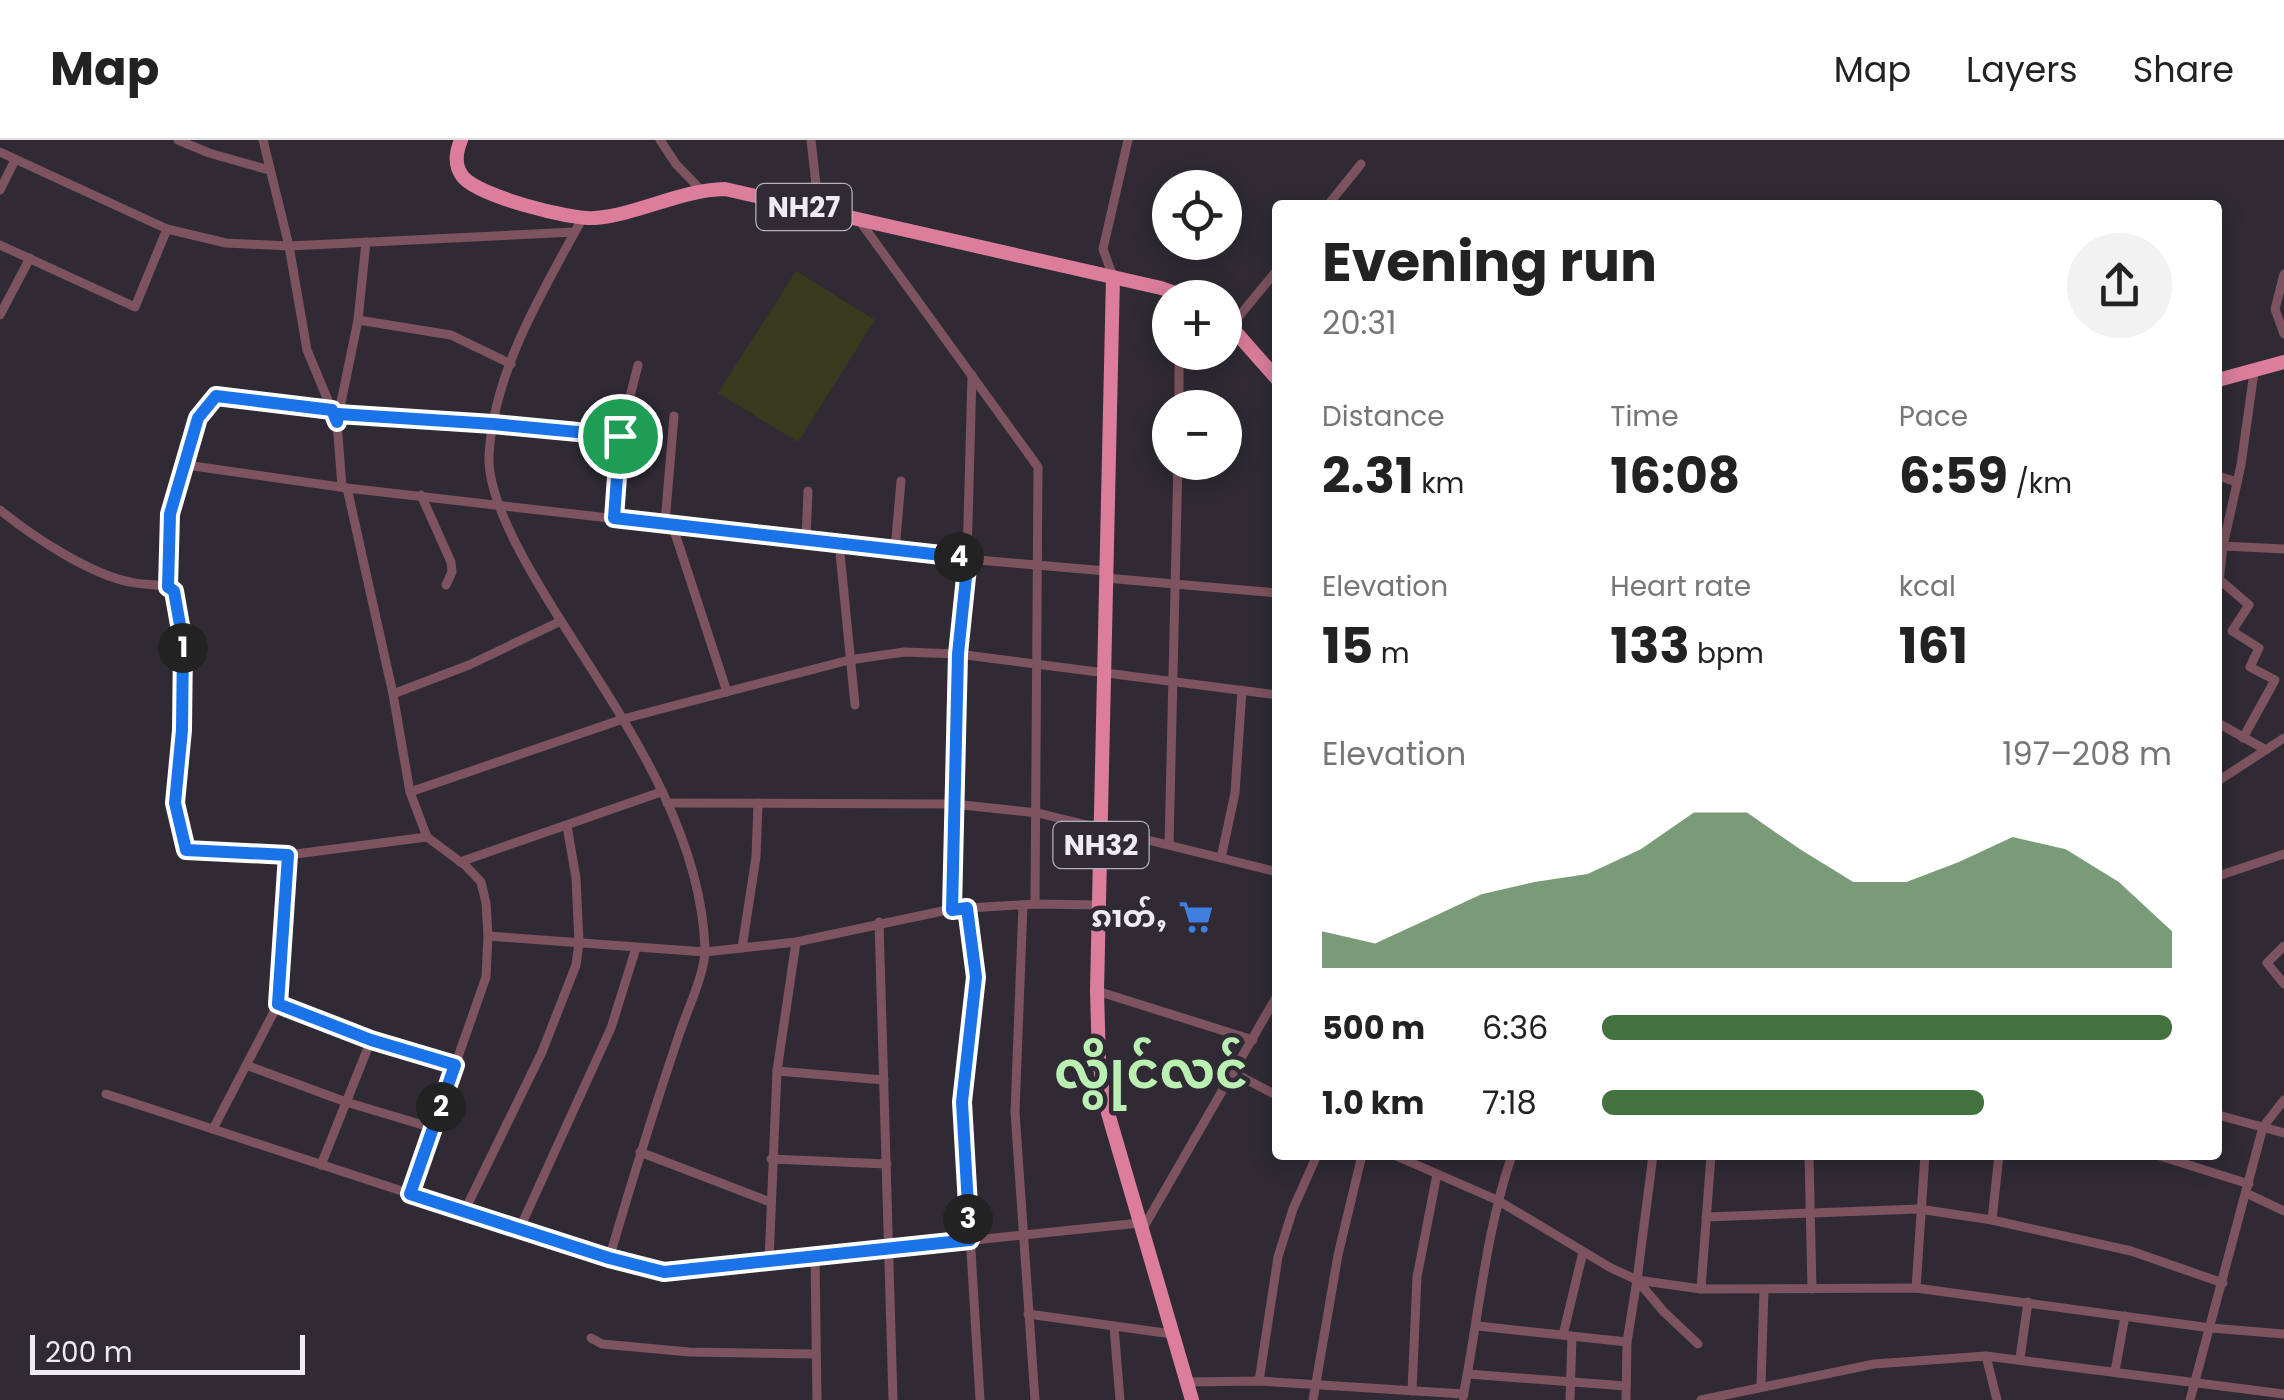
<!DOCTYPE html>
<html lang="en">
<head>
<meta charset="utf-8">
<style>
  body { margin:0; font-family:Poppins,"Noto Sans Myanmar",sans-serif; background:#f2f2f2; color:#222; height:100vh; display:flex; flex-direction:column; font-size:38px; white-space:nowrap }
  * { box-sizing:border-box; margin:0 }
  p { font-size:32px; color:#767676 }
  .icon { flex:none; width:55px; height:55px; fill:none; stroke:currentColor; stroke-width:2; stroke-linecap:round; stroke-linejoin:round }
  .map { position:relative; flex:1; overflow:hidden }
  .side { position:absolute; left:1272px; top:60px; width:950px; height:960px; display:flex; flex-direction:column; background:#fff; border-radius:10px; box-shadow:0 5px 25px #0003 }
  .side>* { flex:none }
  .buttons { position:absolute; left:1152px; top:30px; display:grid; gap:20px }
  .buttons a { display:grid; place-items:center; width:90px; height:90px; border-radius:50%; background:#fff; box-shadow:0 5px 25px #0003; font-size:50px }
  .scale { position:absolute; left:30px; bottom:25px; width:275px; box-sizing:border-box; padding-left:10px; border:5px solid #efebf2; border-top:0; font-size:28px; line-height:35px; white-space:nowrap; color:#efebf2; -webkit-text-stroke:8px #2f2a34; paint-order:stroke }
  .pin { position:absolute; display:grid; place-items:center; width:85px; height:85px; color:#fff; margin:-42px; border:5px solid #fff; border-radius:50%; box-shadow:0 2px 10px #0007 }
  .km { position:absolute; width:50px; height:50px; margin:-25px; border-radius:50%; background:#222; color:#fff; font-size:28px; line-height:50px; text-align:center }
  .round { display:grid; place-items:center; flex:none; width:105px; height:105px; border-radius:52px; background:#f2f2f2 }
  .head { display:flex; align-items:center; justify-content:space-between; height:170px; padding:0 50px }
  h1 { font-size:55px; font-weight:700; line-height:75px }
  .stats { display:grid; grid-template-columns:repeat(3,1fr); gap:15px; height:170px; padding:10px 50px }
  .stats div { display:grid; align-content:center }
  .stats b { font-size:50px; font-weight:700 }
  .stats small { font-size:28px; font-weight:400 }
  .stats p { font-size:28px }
  .chart { height:280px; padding:20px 50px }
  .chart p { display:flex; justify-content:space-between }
  .chart svg { width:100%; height:180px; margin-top:10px; fill:#43723f; opacity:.7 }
  ul { padding:0 50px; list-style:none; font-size:32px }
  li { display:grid; grid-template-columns:160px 120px 1fr; align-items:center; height:75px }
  li i { height:25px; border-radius:12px; background:#43723f }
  header { display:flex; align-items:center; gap:60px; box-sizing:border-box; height:140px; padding:0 50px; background:#fff; border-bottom:2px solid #e0e0e0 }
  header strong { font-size:48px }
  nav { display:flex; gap:55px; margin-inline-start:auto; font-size:35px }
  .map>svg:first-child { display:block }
  .green { fill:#373a1c }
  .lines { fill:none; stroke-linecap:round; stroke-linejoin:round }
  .minor { stroke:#7d535f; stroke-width:9 }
  .trunk { stroke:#dc7e9b; stroke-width:14 }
  .route-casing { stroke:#fff; stroke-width:20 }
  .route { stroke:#1a73e8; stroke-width:12 }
  .labels { text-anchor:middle; stroke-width:9; stroke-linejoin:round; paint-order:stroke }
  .shield { fill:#2f2a34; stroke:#b5b1b9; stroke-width:2.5 }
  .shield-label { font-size:28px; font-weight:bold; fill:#efebf2 }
  .poi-label { font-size:30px; font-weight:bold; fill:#efebf2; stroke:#2f2a34; text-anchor:end }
  .town-label { font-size:50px; font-weight:bold; fill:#baf1b3; stroke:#2f2a34 }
</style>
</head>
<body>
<header>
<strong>Map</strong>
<nav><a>Map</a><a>Layers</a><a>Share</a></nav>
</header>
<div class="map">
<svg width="2284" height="1260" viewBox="0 0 2284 1260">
  <rect width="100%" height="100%" fill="#2f2a34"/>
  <path class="green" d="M796,131L875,180L798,302L718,253Z"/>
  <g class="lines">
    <g class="minor">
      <path d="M178,0L209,13L269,30"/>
      <path d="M263,0L289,106L307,210L337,282"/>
      <path d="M660,0L676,24L701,50"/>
      <path d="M811,0L819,71"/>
      <path d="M0,12L167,89L226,103L289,106L574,92"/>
      <path d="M0,50L15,20"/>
      <path d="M1328,65L1361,24"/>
      <path d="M582,79C543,151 493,232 489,316C487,364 536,441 561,481C623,579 701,688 705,809C706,831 686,873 679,895C654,969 631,1044 609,1119"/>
      <path d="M859,80L1038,327L1035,764"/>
      <path d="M0,105L135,167L167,89"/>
      <path d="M2284,134L2275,169L2284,194"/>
      <path d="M1113,137L1103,109L1128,0"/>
      <path d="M0,175L30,118"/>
      <path d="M358,180L451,195L511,224"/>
      <path d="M1231,186L1278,129"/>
      <path d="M2254,232L2241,325L2223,406L2284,409"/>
      <path d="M1179,268V212"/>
      <path d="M338,274L493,283L620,296"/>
      <path d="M186,325L198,277L216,256L332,270"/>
      <path d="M2218,336L2237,342"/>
      <path d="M342,347L337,282L358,180L366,102"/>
      <path d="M347,348L393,554L410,652L427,697L466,726L481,742L486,763L488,796L486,837L410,1054"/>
      <path d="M421,355L451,422L452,432L446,445"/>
      <path d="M0,370C32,396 89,434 130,442C142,445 156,444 168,447"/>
      <path d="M614,378L620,296L638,225"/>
      <path d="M665,383L674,276"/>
      <path d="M672,384L727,552"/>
      <path d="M806,399L808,351"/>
      <path d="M839,403L855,565"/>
      <path d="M895,410L901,341"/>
      <path d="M1106,438L1278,453"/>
      <path d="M2221,441L2249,465L2232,491L2259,508L2250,527L2275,540L2243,598"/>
      <path d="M2219,442L2223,406H2220"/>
      <path d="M393,554L469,525L561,481"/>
      <path d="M2218,583L2266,610"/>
      <path d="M2218,641L2284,598"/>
      <path d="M410,652L623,579L849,520L904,512L958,514L1278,555"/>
      <path d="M667,663L953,664L1038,673L1278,732"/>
      <path d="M427,697L288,715L186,710L175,663L182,591L183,503L174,451L168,447L170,374L186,325L347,348L967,419L1106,431"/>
      <path d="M1169,705L1178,322"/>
      <path d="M1221,718L1235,653L1242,550"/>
      <path d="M460,722L661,652"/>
      <path d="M2218,736L2284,714"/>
      <path d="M1023,765L1015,972L1035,1260"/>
      <path d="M967,768L976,837L962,962L980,1260"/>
      <path d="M952,769L958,514L967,419L972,235"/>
      <path d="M879,782L893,1260"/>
      <path d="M488,796L705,812L796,802L952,769L1035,764L1099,765"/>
      <path d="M2284,806L2267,823L2284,844"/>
      <path d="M742,808L756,717L758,663"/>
      <path d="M1097,851L1253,900"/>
      <path d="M278,864L371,900L455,925"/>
      <path d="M246,925L346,962L433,988"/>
      <path d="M777,931L884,940"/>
      <path d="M1234,933L1278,956"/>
      <path d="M106,954L609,1119L664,1132L1140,1083"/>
      <path d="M2218,975L2284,993"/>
      <path d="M213,989L278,864L288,715"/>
      <path d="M640,1012L770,1062"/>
      <path d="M1394,1015L1497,1060L1611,1128L1637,1140L1701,1149L1916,1148L2211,1188L2284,1194"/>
      <path d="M1809,1015L1812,1149"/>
      <path d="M2157,1015L2249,1044"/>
      <path d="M771,1019L887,1024"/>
      <path d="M321,1025L371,900"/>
      <path d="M2246,1053L2284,1071"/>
      <path d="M464,1072L542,912L576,825L579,803L576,738L567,686"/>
      <path d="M1706,1077L1919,1069L1992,1080L2131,1111L2223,1143"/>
      <path d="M1992,1080L1999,1015"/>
      <path d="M519,1090L611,888L636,808"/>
      <path d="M1142,1090L1278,854"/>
      <path d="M815,1116L817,1260"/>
      <path d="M769,1121L777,931L796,802"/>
      <path d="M1637,1140L1653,1015"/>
      <path d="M1916,1148L1925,1015"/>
      <path d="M1701,1149L1711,1015"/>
      <path d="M1028,1174L1172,1194"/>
      <path d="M1478,1186L1627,1202"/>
      <path d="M1114,1187L1120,1260"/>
      <path d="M1563,1195L1583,1112"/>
      <path d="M591,1198L602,1204L689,1212L816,1214"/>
      <path d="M1986,1216L1997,1260"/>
      <path d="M2020,1218L2028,1162"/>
      <path d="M2115,1231L2125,1176"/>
      <path d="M1468,1234L1626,1246"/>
      <path d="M1259,1241L1278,1117L1293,1069L1317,1015"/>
      <path d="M1187,1242L1259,1241L1464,1254"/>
      <path d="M1761,1245L1764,1150"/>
      <path d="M1412,1251L1417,1137L1437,1034"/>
      <path d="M1463,1257C1479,1176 1485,1094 1512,1015"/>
      <path d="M1313,1260L1338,1115L1362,1015"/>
      <path d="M1570,1260L1572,1196"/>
      <path d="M1626,1260L1627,1202L1637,1140L1664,1172L1698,1204"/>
      <path d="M1701,1260L1874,1224L1986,1216L2284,1254"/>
      <path d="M2190,1260L2263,987L2284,960"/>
    </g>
    <g class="trunk">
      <path d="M461,0C456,12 454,26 463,37C479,56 570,80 595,78C640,74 680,50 725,49L1161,148L1189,158"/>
      <path d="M1113,137L1097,851L1099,922L1108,973L1192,1260"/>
      <path d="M1225,180L1278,240"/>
      <path d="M2218,240L2284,222"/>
    </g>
  </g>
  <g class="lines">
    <g class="route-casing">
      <path id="route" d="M216,256L332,270L337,282L338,274L493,284L620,296L614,378L968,418L958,514L952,770L967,768L976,837L962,962L970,1100L664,1132L609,1118L410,1054L455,925L371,900L278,864L288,715L186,710L175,663L182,590L183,502L174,451L168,447L170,374L198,278Z"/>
    </g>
    <use href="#route" class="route"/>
  </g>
  <defs>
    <g id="supermarket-bare" transform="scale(2.7)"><path d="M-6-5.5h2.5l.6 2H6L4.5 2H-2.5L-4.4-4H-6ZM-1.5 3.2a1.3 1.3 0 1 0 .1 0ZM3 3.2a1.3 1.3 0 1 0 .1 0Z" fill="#3f7fe0" stroke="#2f2a34" stroke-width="2.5" paint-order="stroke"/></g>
  </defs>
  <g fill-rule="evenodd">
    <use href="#supermarket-bare" x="1196" y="777"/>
  </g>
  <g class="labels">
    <g class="shield">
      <rect x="756.5" y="44" width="95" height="46" rx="8"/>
      <rect x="1053.5" y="682" width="95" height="46" rx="8"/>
    </g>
    <g class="shield-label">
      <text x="804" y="77">NH27</text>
      <text x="1101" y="715">NH32</text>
    </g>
    <g class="poi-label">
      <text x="1168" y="787">ၵၢတ်ႇ</text>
    </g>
    <g class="town-label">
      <text x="1151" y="948">လွိုင်လင်</text>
    </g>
  </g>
</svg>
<div class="buttons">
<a><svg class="icon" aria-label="locate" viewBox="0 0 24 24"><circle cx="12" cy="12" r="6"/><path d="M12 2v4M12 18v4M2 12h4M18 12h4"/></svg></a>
<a>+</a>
<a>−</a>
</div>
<div class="scale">200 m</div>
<div class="pin" style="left:620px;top:296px;background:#1e9e55"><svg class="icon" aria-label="arrive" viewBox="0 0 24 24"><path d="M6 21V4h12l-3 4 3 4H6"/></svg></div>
<b class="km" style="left:183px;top:508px">1</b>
<b class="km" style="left:441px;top:967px">2</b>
<b class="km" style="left:968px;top:1079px">3</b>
<b class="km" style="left:959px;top:417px">4</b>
<section class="side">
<div class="head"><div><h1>Evening run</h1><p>20:31</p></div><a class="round"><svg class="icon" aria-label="share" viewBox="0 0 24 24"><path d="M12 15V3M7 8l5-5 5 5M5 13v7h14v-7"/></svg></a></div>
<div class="stats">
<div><p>Distance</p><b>2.31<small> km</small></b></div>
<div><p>Time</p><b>16:08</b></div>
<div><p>Pace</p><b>6:59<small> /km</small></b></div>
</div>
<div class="stats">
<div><p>Elevation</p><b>15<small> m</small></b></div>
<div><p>Heart rate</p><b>133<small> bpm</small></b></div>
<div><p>kcal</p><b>161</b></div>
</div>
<div class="chart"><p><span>Elevation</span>197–208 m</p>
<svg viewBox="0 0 160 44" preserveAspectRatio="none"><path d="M0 44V35L10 38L20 32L30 26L40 23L50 21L60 15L70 6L80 6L90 15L100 23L110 23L120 18L130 12L140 15L150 23L160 35V44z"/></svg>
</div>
<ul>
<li><b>500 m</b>6:36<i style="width:100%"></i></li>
<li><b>1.0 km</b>7:18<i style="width:67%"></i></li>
</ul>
</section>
</div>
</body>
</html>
